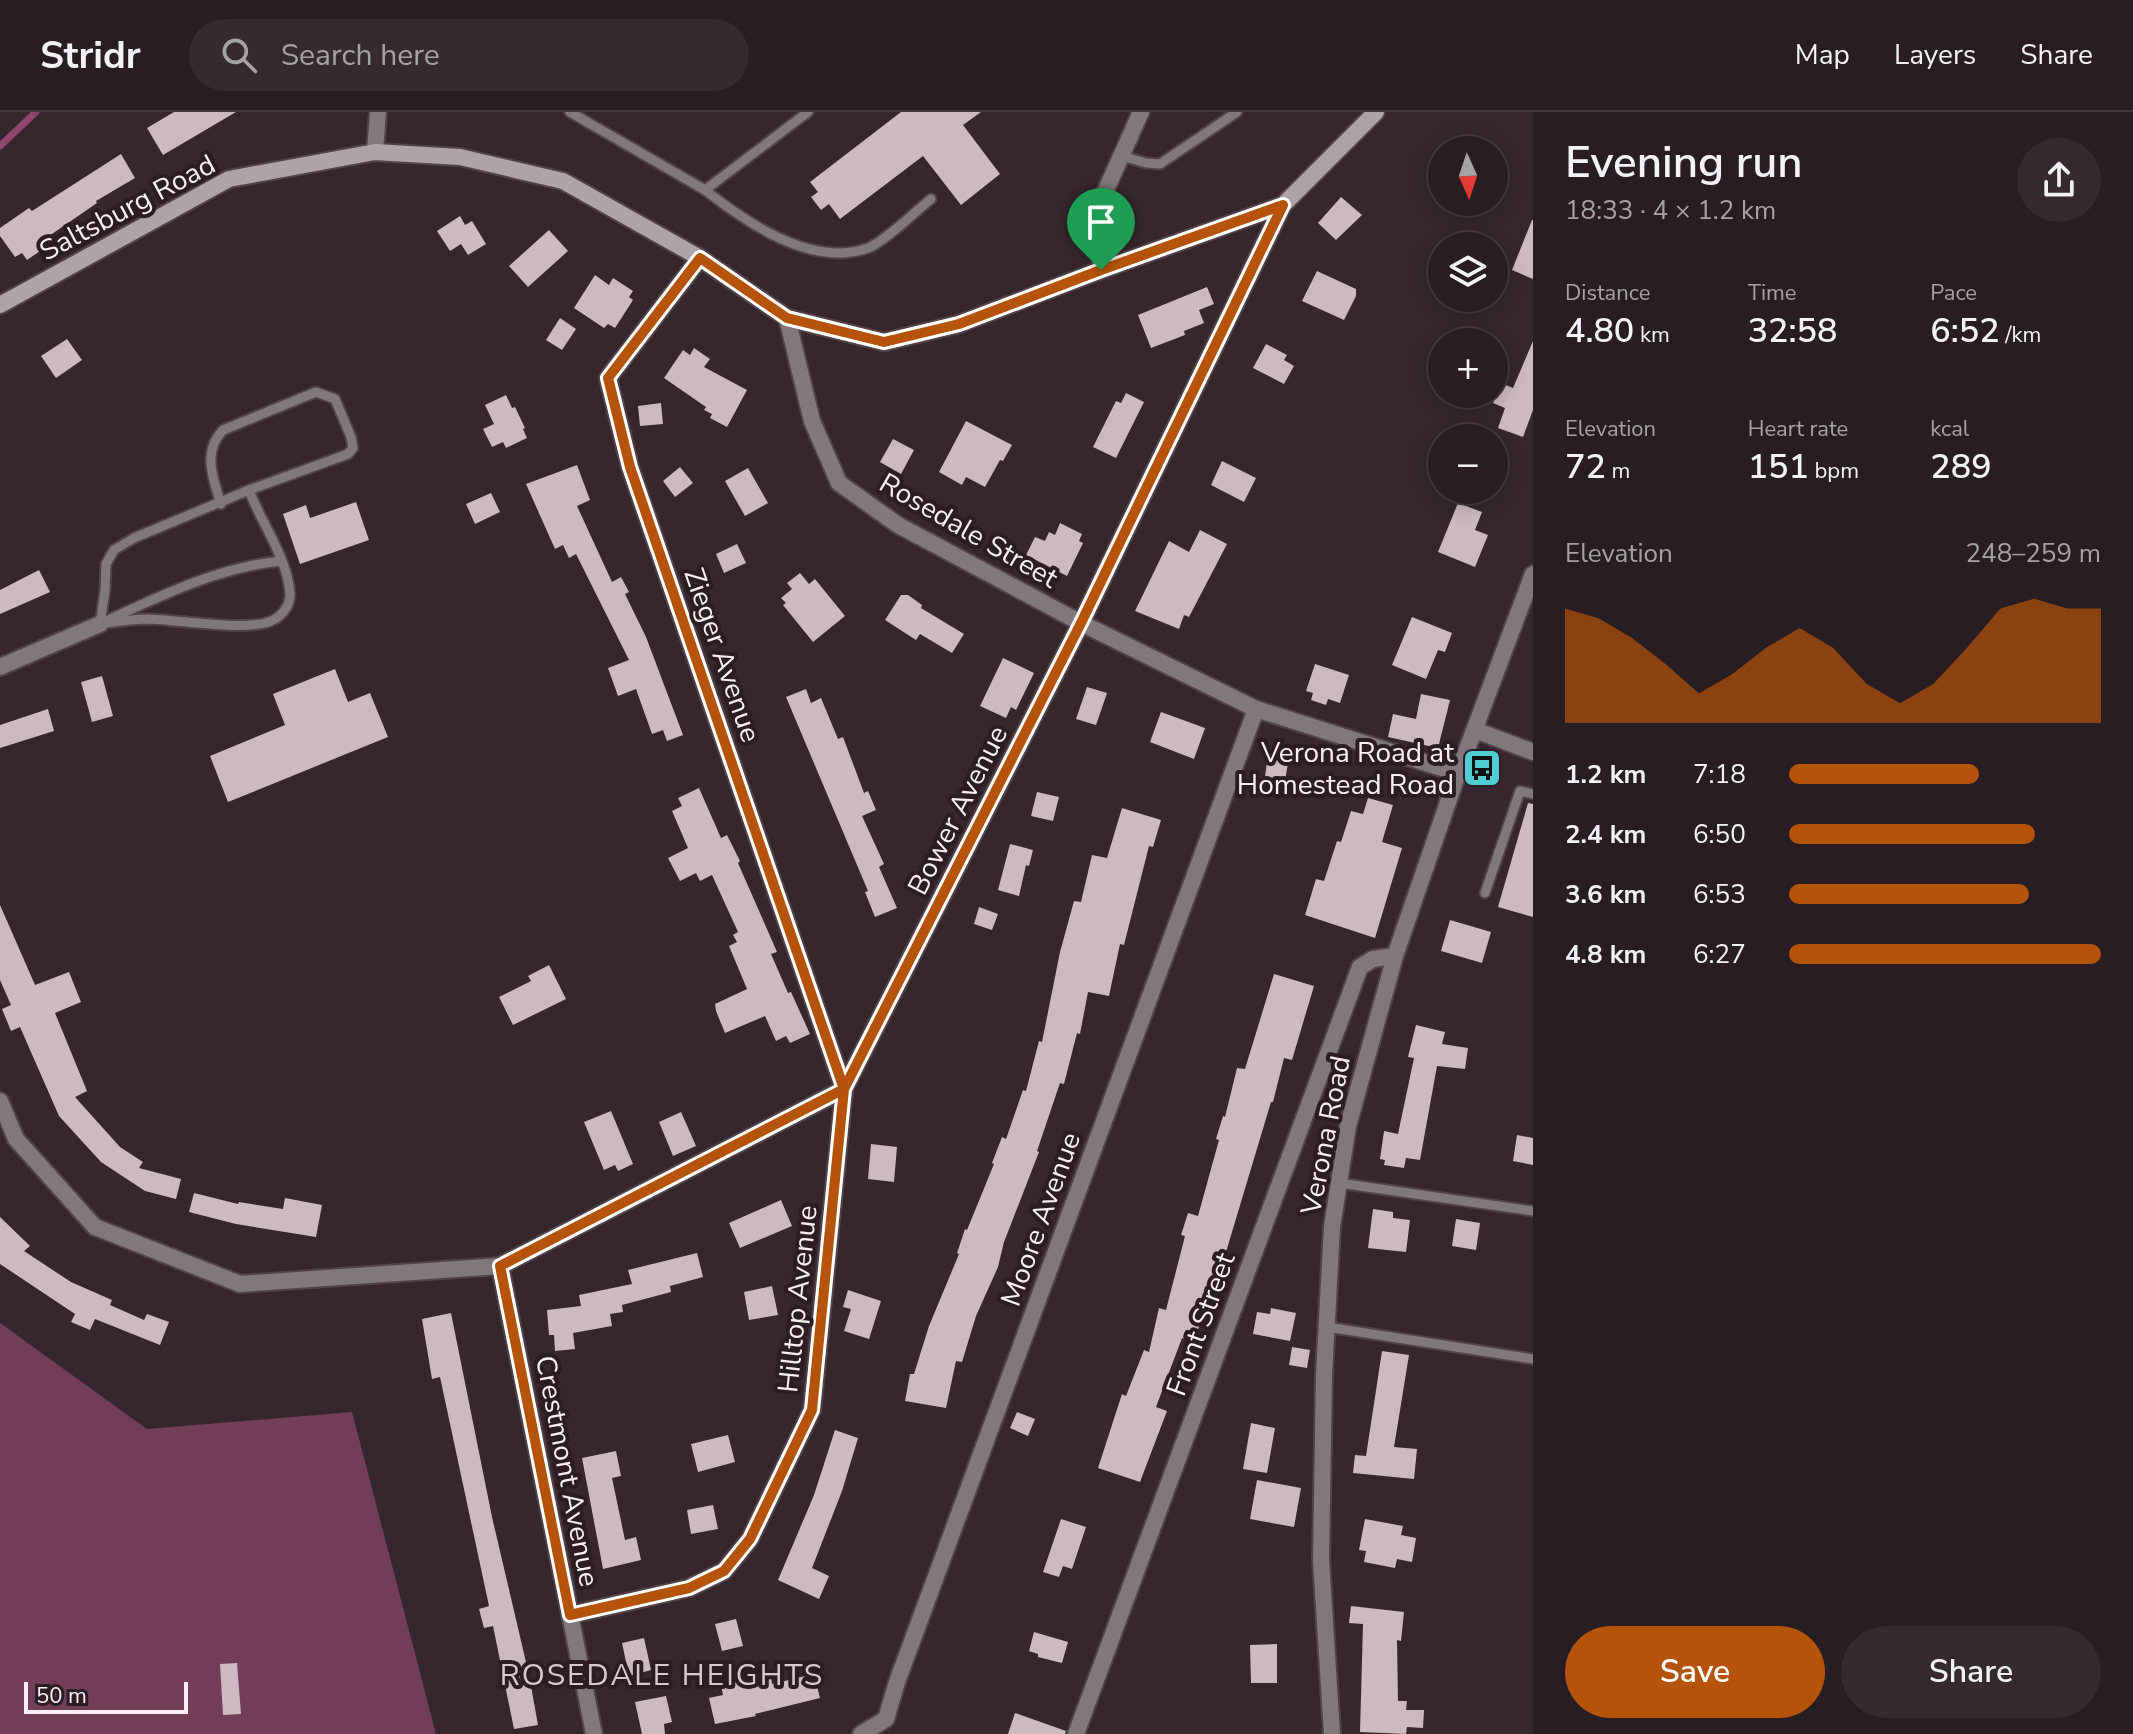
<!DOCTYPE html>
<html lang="en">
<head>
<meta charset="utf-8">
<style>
  body { margin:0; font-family:"Nunito Sans",sans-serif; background:#342a2f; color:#f1f3f6; height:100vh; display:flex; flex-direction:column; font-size:30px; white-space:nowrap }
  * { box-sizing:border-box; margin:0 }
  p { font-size:26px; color:#a5a2a5 }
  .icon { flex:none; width:44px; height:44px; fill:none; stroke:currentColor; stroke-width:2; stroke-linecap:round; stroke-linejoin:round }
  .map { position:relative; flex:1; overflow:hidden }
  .side { display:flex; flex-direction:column; background:#281d22; width:600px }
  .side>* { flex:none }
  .needle { width:52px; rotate:177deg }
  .tools { position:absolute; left:1428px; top:24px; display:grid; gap:16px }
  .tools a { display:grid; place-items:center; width:80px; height:80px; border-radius:50%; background:#281d22; box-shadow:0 4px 20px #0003,0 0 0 2px #443b40; font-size:40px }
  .scale { position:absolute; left:24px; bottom:20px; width:164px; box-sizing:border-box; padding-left:8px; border:4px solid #faf0f4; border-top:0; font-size:22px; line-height:28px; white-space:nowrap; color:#faf0f4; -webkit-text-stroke:6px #2b1d23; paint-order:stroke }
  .pin { position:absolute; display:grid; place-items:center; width:68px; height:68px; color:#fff; margin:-82px -34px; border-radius:50% 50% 50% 0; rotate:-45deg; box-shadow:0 0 8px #0007 }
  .pin .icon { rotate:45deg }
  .round { display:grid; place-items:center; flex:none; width:84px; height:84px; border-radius:42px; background:#342a2f }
  .summary { display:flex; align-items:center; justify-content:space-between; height:136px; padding:0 32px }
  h1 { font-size:44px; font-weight:600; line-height:60px }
  .figures { display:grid; grid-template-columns:repeat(3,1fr); gap:12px; height:136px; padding:8px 32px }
  .figures div { display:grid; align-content:center }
  .figures b { font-size:34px; font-weight:600 }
  .figures small { font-size:22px; font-weight:400 }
  .figures p { font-size:22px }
  .chart { height:224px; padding:16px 32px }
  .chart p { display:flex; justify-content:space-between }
  .chart svg { width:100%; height:144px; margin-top:8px; fill:#b45309; opacity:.7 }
  .primary-button { display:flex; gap:16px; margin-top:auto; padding:16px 32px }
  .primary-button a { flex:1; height:92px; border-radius:48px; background:#b45309; color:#fff; font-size:32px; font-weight:600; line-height:92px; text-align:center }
  .primary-button a+a { background:#342a2f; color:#f1f3f6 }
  ul { padding:0 32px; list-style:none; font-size:26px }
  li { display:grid; grid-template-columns:128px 96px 1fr; align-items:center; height:60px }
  li i { height:20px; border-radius:10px; background:#b45309 }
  header { display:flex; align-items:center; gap:48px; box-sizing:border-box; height:112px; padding:0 40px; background:#281d22; border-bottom:2px solid #443b40 }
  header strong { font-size:38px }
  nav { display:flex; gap:44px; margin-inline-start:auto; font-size:28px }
  .search { width:560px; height:72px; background:#342a2f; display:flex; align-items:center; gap:20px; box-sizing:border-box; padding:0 28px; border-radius:44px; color:#a5a2a5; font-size:30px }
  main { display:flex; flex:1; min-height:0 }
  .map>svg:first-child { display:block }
  .green { fill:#723e57 }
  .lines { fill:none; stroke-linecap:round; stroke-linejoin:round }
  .stream { stroke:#90466b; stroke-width:7 }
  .building { fill:#ccb9c1 }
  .service-casing { stroke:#514349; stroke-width:13 }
  .minor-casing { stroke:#514349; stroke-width:20 }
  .tertiary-casing { stroke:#514349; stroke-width:20 }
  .secondary-casing { stroke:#514349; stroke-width:20 }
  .service { stroke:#80787b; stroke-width:9 }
  .minor { stroke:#80787b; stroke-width:16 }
  .tertiary { stroke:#80787b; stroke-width:16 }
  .secondary { stroke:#b0a3a8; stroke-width:16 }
  .route-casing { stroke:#fff; stroke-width:16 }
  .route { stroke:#b45309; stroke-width:10 }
  .labels { text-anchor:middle; stroke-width:8; stroke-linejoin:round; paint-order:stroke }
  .street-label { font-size:28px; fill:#faf0f4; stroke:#2b1d23 }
  .poi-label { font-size:28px; fill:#faf0f4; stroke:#2b1d23; text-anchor:end }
  .neighbourhood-label { font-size:30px; letter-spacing:2px; fill:#dac7cf; stroke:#2b1d23 }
</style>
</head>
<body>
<header>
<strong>Stridr</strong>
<div class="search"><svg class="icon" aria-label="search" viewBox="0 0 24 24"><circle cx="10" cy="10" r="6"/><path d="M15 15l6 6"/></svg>Search here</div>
<nav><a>Map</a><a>Layers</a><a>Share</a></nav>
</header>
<main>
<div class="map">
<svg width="1533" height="1622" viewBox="0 0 1533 1622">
  <rect width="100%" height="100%" fill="#35272d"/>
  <path class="green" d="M0,1211L147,1317L352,1300L436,1622H0Z"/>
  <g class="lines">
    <path class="stream" d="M0,34L36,0"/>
  </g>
  <g class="building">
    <path d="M174,0H236L163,43L147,16Z"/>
    <path d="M901,0H981L963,13L1000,62L961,93L923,44L840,107L829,92L821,98L811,85L818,80L810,70Z"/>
    <path d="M121,42L135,66L96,89L97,91L49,124L53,130L27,148L22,141L15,145L0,124V116L29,96L32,99Z"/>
    <path d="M1341,85L1362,103L1336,128L1318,111Z"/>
    <path d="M460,104L465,113L472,109L486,132L468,143L461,132L450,139L437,119Z"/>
    <path d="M1532,108H1533V167L1512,158Z"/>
    <path d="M549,118L568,139L528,175L509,154Z"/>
    <path d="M1317,159L1356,177V184L1344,208L1302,189Z"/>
    <path d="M595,163L609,173L613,166L633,179L629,185L633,188L615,216L608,212L604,216L574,196Z"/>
    <path d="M1207,175L1214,192L1199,198L1204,211L1184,219L1185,223L1151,236L1138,203Z"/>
    <path d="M560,206L576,217L562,238L546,228Z"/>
    <path d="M67,227L82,248L56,266L41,244Z"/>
    <path d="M1533,229V298L1523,325L1498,316L1505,296L1493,291L1501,271L1513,276Z"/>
    <path d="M1266,232L1287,243L1284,248L1294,254L1284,272L1253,256Z"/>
    <path d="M694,236L710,247L704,255L747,278L727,315L710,306L712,302L704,298L706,295L664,266L683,238L690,243Z"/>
    <path d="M1126,281L1144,290L1116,346L1093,335L1116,289L1121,291Z"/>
    <path d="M506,283L512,296L515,295L525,316L523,317L527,326L506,336L503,330L492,335L483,317L494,312L485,293Z"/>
    <path d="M661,291L663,312L640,314L638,294Z"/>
    <path d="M966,309L1012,333L1003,349L1000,348L985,375L966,365L962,373L939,360Z"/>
    <path d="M893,327L914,338L901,362L880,350Z"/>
    <path d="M1222,349L1256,366L1244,390L1211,373Z"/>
    <path d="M577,353L590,388L577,394L612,470L621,465L629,480L625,482L646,525L683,623L667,629L663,618L652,622L636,577L618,584L608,556L629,548L576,442L569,446L563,433L555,437L526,372Z"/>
    <path d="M680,355L693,371L675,385L663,369Z"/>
    <path d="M748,356L768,391L745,404L725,369Z"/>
    <path d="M491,381L500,400L475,412L466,392Z"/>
    <path d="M356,390L369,428L300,452L283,402L306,393L310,406Z"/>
    <path d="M1458,391L1482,400L1475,418L1488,423L1475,455L1438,440Z"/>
    <path d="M1060,411L1082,422L1079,429L1083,431L1067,464L1026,443L1035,425L1045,429L1049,420L1055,423Z"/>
    <path d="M1200,418L1227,432L1189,505L1184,503L1179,517L1135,499L1169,429L1189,440Z"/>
    <path d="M737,432L746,451L724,461L716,442Z"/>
    <path d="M39,458L50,480L0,502V478Z"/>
    <path d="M800,461L809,472L815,467L845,504L813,530L783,493L786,491L781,486L792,477L787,471Z"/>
    <path d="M901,483H908L922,493L921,496L964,522L952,541L920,522L916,528L885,508Z"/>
    <path d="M1412,505L1452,521L1445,540L1438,538L1426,567L1392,553Z"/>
    <path d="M1003,546L1034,561L1016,598L1011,595L1006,606L980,594Z"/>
    <path d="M1315,552L1349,563L1340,591L1328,587L1326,593L1311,588L1313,581L1306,579Z"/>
    <path d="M335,557L348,590L370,581L388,625L228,690L210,644L285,613L273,582Z"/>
    <path d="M102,564L113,604L92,610L81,570Z"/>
    <path d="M1087,575L1107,581L1096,613L1076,607Z"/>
    <path d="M806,577L811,591L821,586L838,627L843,625L864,681L868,679L876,698L862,704L884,752L879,755L897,796L875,805L865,780L868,779L786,585Z"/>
    <path d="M1421,582L1450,588L1438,636L1388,625L1393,602L1416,607Z"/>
    <path d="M48,597L54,619L0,636V613Z"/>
    <path d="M1161,600L1205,616L1194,647L1150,630Z"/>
    <path d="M1269,636L1290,640L1285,668L1265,665Z"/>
    <path d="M699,676L721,726L727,723L740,749L738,751L777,840L771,842L788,881L791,880L810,922L790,931L786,924L776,929L765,904L725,921L716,899L715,892L747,877L729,834L737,830L733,823L738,820L712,763L700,769L696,761L680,769L668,746L688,736L672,699L682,694L678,686Z"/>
    <path d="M1037,680L1059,685L1053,709L1031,704Z"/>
    <path d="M1368,686L1393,693L1382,730L1402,736L1375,826L1305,803L1316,767L1324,769L1337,729L1341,730L1351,699L1363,702Z"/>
    <path d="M1528,691L1533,692V805L1498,795Z"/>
    <path d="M1122,696L1161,708L1153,735L1149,734L1124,833L1120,832L1109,884L1088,880L1080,922L1077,921L1064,972L1060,971L1037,1039L1039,1040L1004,1130L998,1155L976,1204L962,1250L956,1249L946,1296L905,1289L910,1262H914L929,1214L959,1142L957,1141L965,1117L967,1118L994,1052L992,1051L1002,1025L1006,1027L1023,978L1026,979L1039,929L1042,930L1060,840L1074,789L1081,790L1092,743L1107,746Z"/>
    <path d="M1010,732L1033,738L1029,754L1026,753L1019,784L998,778Z"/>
    <path d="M0,793L35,873L69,860L81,890L55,901L87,979L75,985L120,1035L143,1050L139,1056L181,1067L176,1087L145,1079L101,1050L59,1004L20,915L11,919L2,897L11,893L0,868Z"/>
    <path d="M979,795L998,802L992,818L974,812Z"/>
    <path d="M1450,808L1491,820L1482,851L1441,839Z"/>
    <path d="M549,853L566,887L513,913L499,885L531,869L528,864Z"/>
    <path d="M1274,862L1314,874L1292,948L1284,946L1273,990H1271L1214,1180L1208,1179L1195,1230L1182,1226L1156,1295L1167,1299L1140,1370L1098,1356L1122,1282L1126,1284L1144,1238L1149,1240L1159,1196L1166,1198L1185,1124L1181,1123L1188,1101L1198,1104L1219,1028L1216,1027L1223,1004L1225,1005L1237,956L1245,957Z"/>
    <path d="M1416,913L1445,920L1442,932L1468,936L1465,957L1437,954L1420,1048L1406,1046L1404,1056L1384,1053L1385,1048L1380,1047L1384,1019L1398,1022L1414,946L1408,945Z"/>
    <path d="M611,999L633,1052L618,1059L615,1053L604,1058L584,1010Z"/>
    <path d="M681,1000L696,1034L673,1044L659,1010Z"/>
    <path d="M1517,1023L1533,1026V1053L1513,1049Z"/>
    <path d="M871,1032L897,1035L894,1070L868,1067Z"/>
    <path d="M194,1081L238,1092L239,1090L283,1097L285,1086L322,1093L316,1125L236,1112L189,1100Z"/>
    <path d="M781,1088L792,1114L740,1136L729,1111Z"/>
    <path d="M1373,1097L1393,1100V1106L1410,1108L1406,1140L1368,1136Z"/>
    <path d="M0,1105L30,1134L24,1139L71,1170L112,1188L110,1193L144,1208L147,1202L169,1210L160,1233L95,1207L90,1218L71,1210L75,1202L0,1152Z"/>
    <path d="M1456,1107L1480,1111L1476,1138L1452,1134Z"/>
    <path d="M697,1141L703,1165L670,1174L671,1180L622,1193L623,1200L610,1202L612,1214L573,1221L575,1237L555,1239L554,1223H549L547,1198L581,1194L579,1183L632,1172L628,1158Z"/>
    <path d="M772,1174L778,1203L749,1208L744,1180Z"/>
    <path d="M848,1178L881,1189L869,1227L844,1219L851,1197L843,1195Z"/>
    <path d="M1271,1196L1296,1201L1290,1229L1253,1222L1257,1200L1270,1202Z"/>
    <path d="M451,1201L492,1405L529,1563L538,1613L514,1617L493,1514L484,1516L479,1497L489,1494L440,1265L432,1267L422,1207Z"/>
    <path d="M1292,1235L1310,1238L1307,1256L1289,1253Z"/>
    <path d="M1382,1239L1409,1243L1394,1335L1417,1337L1414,1367L1353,1361L1355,1343L1366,1344Z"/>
    <path d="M1017,1300L1035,1307L1028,1324L1010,1316Z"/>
    <path d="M1251,1311L1275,1316L1267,1361L1243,1357Z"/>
    <path d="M835,1318L858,1326L842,1379L812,1456L829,1464L819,1487L778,1468L814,1383Z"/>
    <path d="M728,1323L735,1350L698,1360L691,1332Z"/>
    <path d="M616,1339L621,1364L612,1366L625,1428L636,1425L641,1448L603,1457L582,1346Z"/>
    <path d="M1257,1368L1301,1376L1294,1415L1250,1407Z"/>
    <path d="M713,1393L718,1417L691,1422L687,1398Z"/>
    <path d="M1061,1407L1086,1415L1072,1457L1063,1454L1059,1465L1043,1460Z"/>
    <path d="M1365,1407L1403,1414L1401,1423L1416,1426L1412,1450L1397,1447L1395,1456L1364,1450L1366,1439L1359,1438Z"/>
    <path d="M1351,1494L1404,1500L1401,1529L1397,1528L1398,1589H1407L1406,1598H1424L1423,1616L1407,1615L1406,1622L1360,1620L1363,1512L1349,1511Z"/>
    <path d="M736,1507L743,1534L722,1539L715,1512Z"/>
    <path d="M1034,1520L1068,1530L1062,1551L1038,1545V1542L1029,1539Z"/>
    <path d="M644,1526L651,1558L629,1564L622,1531Z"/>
    <path d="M1277,1532V1571H1251L1250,1533Z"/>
    <path d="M237,1551L241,1602L223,1603L220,1552Z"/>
    <path d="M814,1562L820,1586L755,1602L756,1604L715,1612L709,1586L723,1583L721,1573L771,1564L772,1572Z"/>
    <path d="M666,1584L672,1610L664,1612L665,1622H642L635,1590Z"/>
    <path d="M1015,1601L1066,1619L1065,1622H1008Z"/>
  </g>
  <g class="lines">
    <g class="service-casing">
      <g id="service">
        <path d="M570,0L705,78L808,0"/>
        <path d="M1122,44L1146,51L1160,52L1237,0"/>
        <path d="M705,78C747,111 812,156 868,136C884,130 916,99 931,87"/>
        <path d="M249,378C261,411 287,445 290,481C291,495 279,508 265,511C236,518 180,508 148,507C132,507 116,510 100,512L105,479L106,452L114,438L134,426Z"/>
        <path d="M221,392C213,366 202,340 223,318L316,280L335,287L351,325L353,336L348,342L249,378"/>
        <path d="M106,509C162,483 220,455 281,449"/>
        <path d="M1485,781L1520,679L1533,682"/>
        <path d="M1339,1071L1533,1099"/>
        <path d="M1327,1215L1533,1247"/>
      </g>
    </g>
    <g class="minor-casing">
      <g id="minor">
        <path d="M375,40L378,0"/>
        <path d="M1101,158L1100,91L1141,0"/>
        <path d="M787,206L812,309L839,371L898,413L1081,511L1256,597L1458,661"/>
        <path d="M0,555L100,512"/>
        <path d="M1475,618L1533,640"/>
        <path d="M0,989L16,1027L95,1115L240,1172L500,1154L844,977L1081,511L1283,93"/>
        <path d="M500,1154L594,1622"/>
        <path d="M570,1503L689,1476L724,1459L750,1427L812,1298L844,977L630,355L608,266L700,146"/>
        <path d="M861,1622L886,1607L897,1570L1256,597"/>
        <path d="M1076,1622L1360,855L1373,847L1395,844"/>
      </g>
    </g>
    <g class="tertiary-casing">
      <path id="tertiary" d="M1332,1622L1321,1448L1324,1263L1332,1115L1348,1014L1395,844L1458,661L1533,462"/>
    </g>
    <g class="secondary-casing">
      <path id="secondary" d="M0,193L229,67L375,40L460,45L563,69L700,146L787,206L884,230L959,212L1101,158L1283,93L1376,0"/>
    </g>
    <use href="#service" class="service"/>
    <use href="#minor" class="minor"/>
    <use href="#tertiary" class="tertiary"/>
    <use href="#secondary" class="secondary"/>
  </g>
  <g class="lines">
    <g class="route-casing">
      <path id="route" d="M1101,158L959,212L884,230L787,206L700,146L608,266L630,355L844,977L812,1298L750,1427L724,1459L689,1476L570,1503L500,1154L844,977L1081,511L1283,93L1101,158"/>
    </g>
    <use href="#route" class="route"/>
  </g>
  <defs>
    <g id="bus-square" transform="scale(2)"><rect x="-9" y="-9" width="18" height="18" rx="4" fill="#51ccd3" stroke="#2b1d23"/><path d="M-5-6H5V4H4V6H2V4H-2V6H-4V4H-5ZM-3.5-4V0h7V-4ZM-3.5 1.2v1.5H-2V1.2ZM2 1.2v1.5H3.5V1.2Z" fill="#111"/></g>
  </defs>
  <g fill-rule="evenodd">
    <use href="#bus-square" x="1482" y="656"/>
  </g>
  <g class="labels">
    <g class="street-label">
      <text transform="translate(127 95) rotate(-28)" y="10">Saltsburg Road</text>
      <text transform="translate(969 418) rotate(30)" y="10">Rosedale Street</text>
      <text transform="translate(723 543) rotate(71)" y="10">Zieger Avenue</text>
      <text transform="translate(957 698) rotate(-63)" y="10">Bower Avenue</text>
      <text transform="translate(1325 1023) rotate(-79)" y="10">Verona Road</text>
      <text transform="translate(1040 1107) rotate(-70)" y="10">Moore Avenue</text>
      <text transform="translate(797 1187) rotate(-84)" y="10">Hilltop Avenue</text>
      <text transform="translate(1200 1212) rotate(-70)" y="10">Front Street</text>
      <text transform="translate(568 1359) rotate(79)" y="10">Crestmont Avenue</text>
    </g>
    <g class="poi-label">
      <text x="1454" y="650">Verona Road at<tspan x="1454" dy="32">Homestead Road</tspan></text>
    </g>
    <g class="neighbourhood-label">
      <text x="662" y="1573">ROSEDALE HEIGHTS</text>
    </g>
  </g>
</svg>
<div class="tools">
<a><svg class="needle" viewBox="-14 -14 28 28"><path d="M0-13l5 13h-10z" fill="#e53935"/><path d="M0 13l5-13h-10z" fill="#a5a2a5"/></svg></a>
<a><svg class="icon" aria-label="layers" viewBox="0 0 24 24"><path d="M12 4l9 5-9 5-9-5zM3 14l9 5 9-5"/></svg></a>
<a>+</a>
<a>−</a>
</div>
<div class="scale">50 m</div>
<div class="pin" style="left:1101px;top:158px;background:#1e9e55"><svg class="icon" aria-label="arrive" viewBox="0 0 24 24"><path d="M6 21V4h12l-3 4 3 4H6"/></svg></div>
</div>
<section class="side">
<div class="summary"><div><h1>Evening run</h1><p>18:33 · 4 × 1.2 km</p></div><a class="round"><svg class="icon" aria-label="share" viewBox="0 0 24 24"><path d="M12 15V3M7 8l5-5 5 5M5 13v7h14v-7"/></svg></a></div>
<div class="figures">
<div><p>Distance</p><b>4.80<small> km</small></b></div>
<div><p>Time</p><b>32:58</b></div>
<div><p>Pace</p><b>6:52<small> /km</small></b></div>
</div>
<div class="figures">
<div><p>Elevation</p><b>72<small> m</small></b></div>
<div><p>Heart rate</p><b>151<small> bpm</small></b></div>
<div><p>kcal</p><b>289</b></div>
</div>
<div class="chart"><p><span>Elevation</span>248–259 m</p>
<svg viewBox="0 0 160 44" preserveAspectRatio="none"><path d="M0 44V9L10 12L20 18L30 26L40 35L50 29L60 21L70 15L80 21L90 32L100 38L110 32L120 21L130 9L140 6L150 9L160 9V44z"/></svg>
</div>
<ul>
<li><b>1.2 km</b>7:18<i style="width:61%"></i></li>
<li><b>2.4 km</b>6:50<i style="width:79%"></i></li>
<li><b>3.6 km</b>6:53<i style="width:77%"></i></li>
<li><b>4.8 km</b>6:27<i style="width:100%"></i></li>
</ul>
<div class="primary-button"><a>Save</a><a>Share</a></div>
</section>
</main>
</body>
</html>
